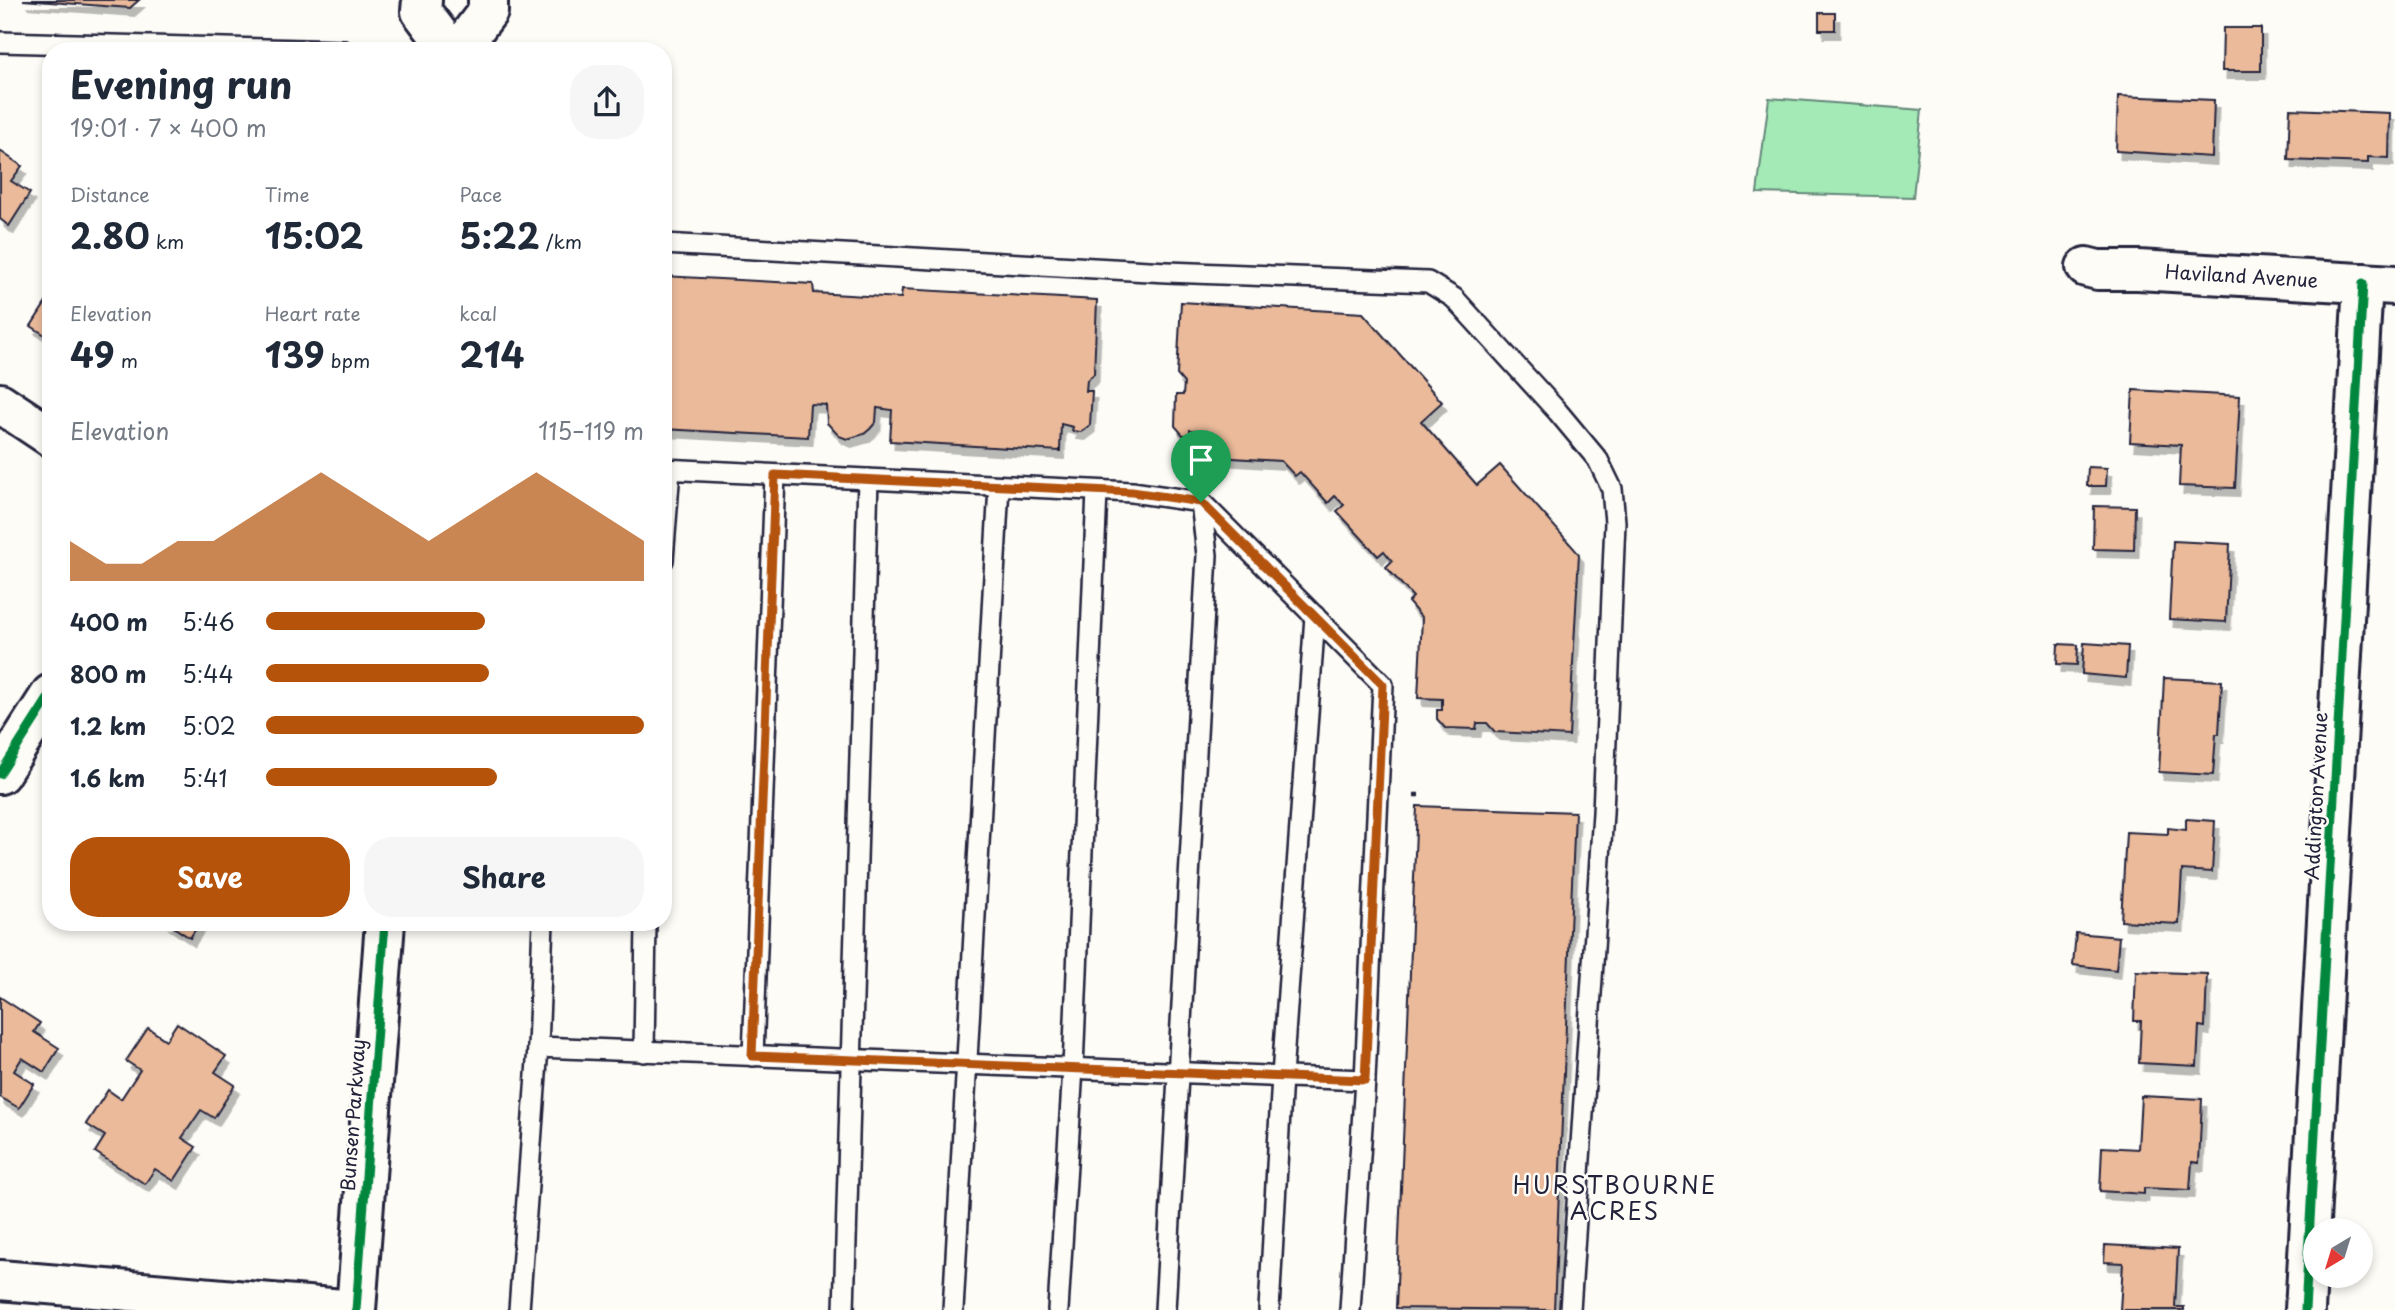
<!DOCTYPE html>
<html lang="en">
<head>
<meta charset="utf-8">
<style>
  body { margin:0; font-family:"Playpen Sans",sans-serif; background:#f6f6f7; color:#1f2937; height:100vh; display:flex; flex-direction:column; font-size:26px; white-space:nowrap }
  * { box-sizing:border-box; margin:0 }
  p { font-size:23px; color:#747a83 }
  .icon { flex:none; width:38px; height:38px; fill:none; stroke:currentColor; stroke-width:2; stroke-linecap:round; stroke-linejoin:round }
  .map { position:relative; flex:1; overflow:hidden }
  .sheet { position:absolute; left:42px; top:42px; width:630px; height:889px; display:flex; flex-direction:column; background:#fff; border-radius:28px; box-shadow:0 4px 10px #0003 }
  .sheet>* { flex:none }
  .needle { width:46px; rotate:218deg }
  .buttons { position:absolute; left:2303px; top:1218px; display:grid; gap:14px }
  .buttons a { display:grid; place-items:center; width:70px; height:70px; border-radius:50%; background:#fff; box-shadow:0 4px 10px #0003; font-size:35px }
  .pin { position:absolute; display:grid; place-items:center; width:60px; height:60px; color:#fff; margin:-72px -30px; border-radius:50% 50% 50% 0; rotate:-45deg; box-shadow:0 0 7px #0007 }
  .pin .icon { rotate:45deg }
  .round { display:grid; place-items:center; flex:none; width:74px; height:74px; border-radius:28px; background:#f6f6f7 }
  .head { display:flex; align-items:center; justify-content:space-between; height:119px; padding:0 28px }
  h1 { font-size:38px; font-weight:700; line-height:52px }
  .metrics { display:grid; grid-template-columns:repeat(3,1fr); gap:10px; height:119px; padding:7px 28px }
  .metrics div { display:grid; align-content:center }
  .metrics b { font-size:35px; font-weight:700 }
  .metrics small { font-size:19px; font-weight:400 }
  .metrics p { font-size:19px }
  .chart { height:196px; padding:14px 28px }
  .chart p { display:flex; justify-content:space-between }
  .chart svg { width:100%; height:126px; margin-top:7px; fill:#b45309; opacity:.7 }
  .primary-button { display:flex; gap:14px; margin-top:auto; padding:14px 28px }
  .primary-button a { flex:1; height:80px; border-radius:28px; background:#b45309; color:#fff; font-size:28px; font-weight:700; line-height:80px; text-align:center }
  .primary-button a+a { background:#f6f6f7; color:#1f2937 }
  ul { padding:0 28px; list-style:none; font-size:23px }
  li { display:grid; grid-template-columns:112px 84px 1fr; align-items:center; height:52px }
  li i { height:18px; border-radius:9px; background:#b45309 }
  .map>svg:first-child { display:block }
  .green { fill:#a4eab6; stroke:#638678; stroke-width:2 }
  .building { fill:#eaba9a; stroke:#22223b; stroke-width:2; filter:url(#shadow) }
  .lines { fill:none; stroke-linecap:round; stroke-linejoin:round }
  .service-casing { stroke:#22223b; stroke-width:24 }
  .minor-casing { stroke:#22223b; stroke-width:44 }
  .path { stroke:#22223b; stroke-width:4.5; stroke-dasharray:5 5; stroke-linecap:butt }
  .service { stroke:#fdfcf7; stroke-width:19 }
  .minor { stroke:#fdfcf7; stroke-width:38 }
  .cycleway-casing { stroke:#fdfcf7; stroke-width:13 }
  .cycleway { stroke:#00873e; stroke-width:9 }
  .route-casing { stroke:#fff; stroke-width:14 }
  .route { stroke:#b45309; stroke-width:9 }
  .labels { text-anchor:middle; stroke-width:5; stroke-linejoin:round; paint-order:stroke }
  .street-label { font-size:19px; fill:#22223b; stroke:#fdfcf7 }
  .quarter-label { font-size:23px; letter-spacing:2px; fill:#22223b; stroke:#fdfcf7 }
</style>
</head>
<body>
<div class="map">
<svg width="2395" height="1310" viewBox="0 0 2395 1310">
  <defs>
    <filter id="shadow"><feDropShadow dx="4.5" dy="8" stdDeviation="0" flood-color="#0004"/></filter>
  </defs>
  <rect width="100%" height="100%" fill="#fdfcf7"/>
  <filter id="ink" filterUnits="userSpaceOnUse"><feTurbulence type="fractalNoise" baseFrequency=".0143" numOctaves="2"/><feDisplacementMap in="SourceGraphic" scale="14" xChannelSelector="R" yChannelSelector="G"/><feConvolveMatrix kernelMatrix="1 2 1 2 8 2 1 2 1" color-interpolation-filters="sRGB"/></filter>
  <g filter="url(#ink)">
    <path class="green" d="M1769,98L1922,110L1913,197L1757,193Z"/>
    <g class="building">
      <path d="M23,0H139L130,8Z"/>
      <rect x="1819" y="13" width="16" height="17"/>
      <path d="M2223,28H2261V71H2222Z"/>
      <path d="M2118,96L2214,100L2212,157L2116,151Z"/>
      <path d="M2290,109L2390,113L2389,158L2368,157V163L2288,160Z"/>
      <path d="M0,151L22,166L11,181L30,193L9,226L0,219Z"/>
      <path d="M663,276L813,284L814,293L901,298L902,289L1097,300L1094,374L1087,380L1086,391H1092L1090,425L1081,432L1072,431L1073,427L1061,424L1060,451L890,441L892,410L877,408L876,422L870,429L864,434L847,439L839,436L827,423L826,405L810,404L808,437L663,429Z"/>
      <path d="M47,301L51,304V339L31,326Z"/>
      <path d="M1181,302L1363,313L1442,402L1421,421L1477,485L1500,465L1579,554L1569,736L1495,732L1487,723H1477L1476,729L1445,728L1437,719V710H1442V699L1418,698L1422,618L1408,602L1413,597L1386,567L1392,561L1384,551L1378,556L1337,511L1344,505L1335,496L1328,503L1300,472L1295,476L1281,461L1201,456L1202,431L1190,430V435H1183L1175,426L1176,395H1183L1184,383L1177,375Z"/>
      <path d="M2133,390L2240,396L2235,488L2179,486L2181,445L2130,442Z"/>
      <path d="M2088,467L2107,468L2106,486H2087Z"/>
      <path d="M2094,506L2135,507L2134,550L2093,549Z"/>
      <path d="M2173,541L2230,544L2226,622L2169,619Z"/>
      <path d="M2084,643L2128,646L2126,678L2082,674Z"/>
      <path d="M2058,644L2078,645L2077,665L2057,664Z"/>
      <path d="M2164,678L2222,681L2219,734H2216L2213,775L2159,772Z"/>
      <path d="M1417,806L1575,812L1554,1310L1396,1308Z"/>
      <path d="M2186,819L2215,821L2212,872L2182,870L2179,924L2121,921L2126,832L2168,834V828L2186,830Z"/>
      <path d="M166,922H200L190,938Z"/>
      <path d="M2076,933L2119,937L2116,970L2073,965Z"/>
      <path d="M2136,971L2207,974L2205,1027L2199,1026L2197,1066L2139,1063L2141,1021H2134Z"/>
      <path d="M0,997L40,1023L34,1032L59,1048L44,1072L22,1058L14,1071L34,1084L19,1108L0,1097Z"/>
      <path d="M177,1023L226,1056L215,1072L235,1085L214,1118L201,1110L182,1138L196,1147L174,1181L155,1169L145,1184L95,1152L105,1136L86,1124L108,1090L121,1099L140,1070L126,1061L148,1028L166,1040Z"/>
      <path d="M2141,1096L2202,1099L2199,1163L2192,1162L2190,1190L2144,1188V1194L2100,1191L2102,1147L2138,1149Z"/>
      <path d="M2105,1245L2178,1249L2175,1307H2184V1310H2120L2123,1263L2104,1262Z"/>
    </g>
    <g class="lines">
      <g class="service-casing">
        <g id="service">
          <path d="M0,42L344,51"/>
          <path d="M663,244L1167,272L1428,282L1454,298L1558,412L1598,460L1612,489L1615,522L1603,813L1570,1310"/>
          <path d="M663,469L1132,492L1201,502L1383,685L1365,1080L1350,1310"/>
          <path d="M663,560L670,470"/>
          <path d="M538,1047L1365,1080"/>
          <path d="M644,1052L646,922"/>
          <path d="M753,1056L775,475"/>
          <path d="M519,1310L538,1047L543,922"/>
          <path d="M844,1310L868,479"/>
          <path d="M953,1310L999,486"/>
          <path d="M1058,1310L1073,1068L1097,491"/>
          <path d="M1165,1310L1207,555L1201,502"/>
          <path d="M1269,1310L1282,1076L1315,616"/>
        </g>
      </g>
      <g class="minor-casing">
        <g id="minor">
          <path d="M422,0L421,11L451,51"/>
          <path d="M458,51L488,11V0"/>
          <path id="s1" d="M2086,267L2098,270H2138L2395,285"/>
          <path d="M0,403L51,437"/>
          <path d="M0,774L51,694"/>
          <path d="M0,1280L355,1310"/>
          <path d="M356,1310L385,922"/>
          <path d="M2305,1310L2363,283"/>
        </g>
      </g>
      <path class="path" d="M1414,795H1421"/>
      <use href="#service" class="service"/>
      <use href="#minor" class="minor"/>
      <g class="cycleway-casing">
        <g id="cycleway">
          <path d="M0,774L51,694"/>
          <path d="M356,1310L385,922"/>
          <path d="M2305,1310L2363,283"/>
        </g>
      </g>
      <use href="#cycleway" class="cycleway"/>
    </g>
  </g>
  <g class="lines" filter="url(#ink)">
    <g class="route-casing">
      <path id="route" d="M775,475L1132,492L1201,502L1383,685L1365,1080L752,1056Z"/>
    </g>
    <use href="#route" class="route"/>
  </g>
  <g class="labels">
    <g class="street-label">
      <text dy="7" stroke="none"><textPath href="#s1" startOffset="156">Haviland Avenue</textPath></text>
      <text transform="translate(2316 796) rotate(-87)" y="7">Addington Avenue</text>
      <text transform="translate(353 1115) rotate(-86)" y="7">Bunsen Parkway</text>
    </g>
    <g class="quarter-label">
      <text x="1615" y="1194">HURSTBOURNE<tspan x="1615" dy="26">ACRES</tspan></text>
    </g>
  </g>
</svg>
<div class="buttons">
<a><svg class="needle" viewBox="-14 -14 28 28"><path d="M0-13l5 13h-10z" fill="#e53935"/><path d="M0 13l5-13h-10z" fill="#747a83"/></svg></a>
</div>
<div class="pin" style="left:1201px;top:502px;background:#1e9e55"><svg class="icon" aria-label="arrive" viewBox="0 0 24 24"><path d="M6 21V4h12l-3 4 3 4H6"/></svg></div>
<section class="sheet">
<div class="head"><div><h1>Evening run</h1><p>19:01 · 7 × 400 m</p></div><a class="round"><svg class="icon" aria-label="share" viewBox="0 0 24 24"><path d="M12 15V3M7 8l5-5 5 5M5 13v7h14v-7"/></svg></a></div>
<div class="metrics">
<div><p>Distance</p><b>2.80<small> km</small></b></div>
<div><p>Time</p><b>15:02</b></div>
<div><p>Pace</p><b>5:22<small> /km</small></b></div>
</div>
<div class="metrics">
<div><p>Elevation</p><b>49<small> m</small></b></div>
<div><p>Heart rate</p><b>139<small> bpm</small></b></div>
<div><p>kcal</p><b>214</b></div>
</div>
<div class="chart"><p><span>Elevation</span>115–119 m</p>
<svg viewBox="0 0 160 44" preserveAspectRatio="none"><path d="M0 44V30L10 38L20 38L30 30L40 30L50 22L60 14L70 6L80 14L90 22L100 30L110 22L120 14L130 6L140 14L150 22L160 30V44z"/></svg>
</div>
<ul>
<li><b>400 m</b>5:46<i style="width:58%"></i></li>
<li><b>800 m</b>5:44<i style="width:59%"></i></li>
<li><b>1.2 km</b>5:02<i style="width:100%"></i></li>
<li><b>1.6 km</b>5:41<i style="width:61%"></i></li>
</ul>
<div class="primary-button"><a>Save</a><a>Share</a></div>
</section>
</div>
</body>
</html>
